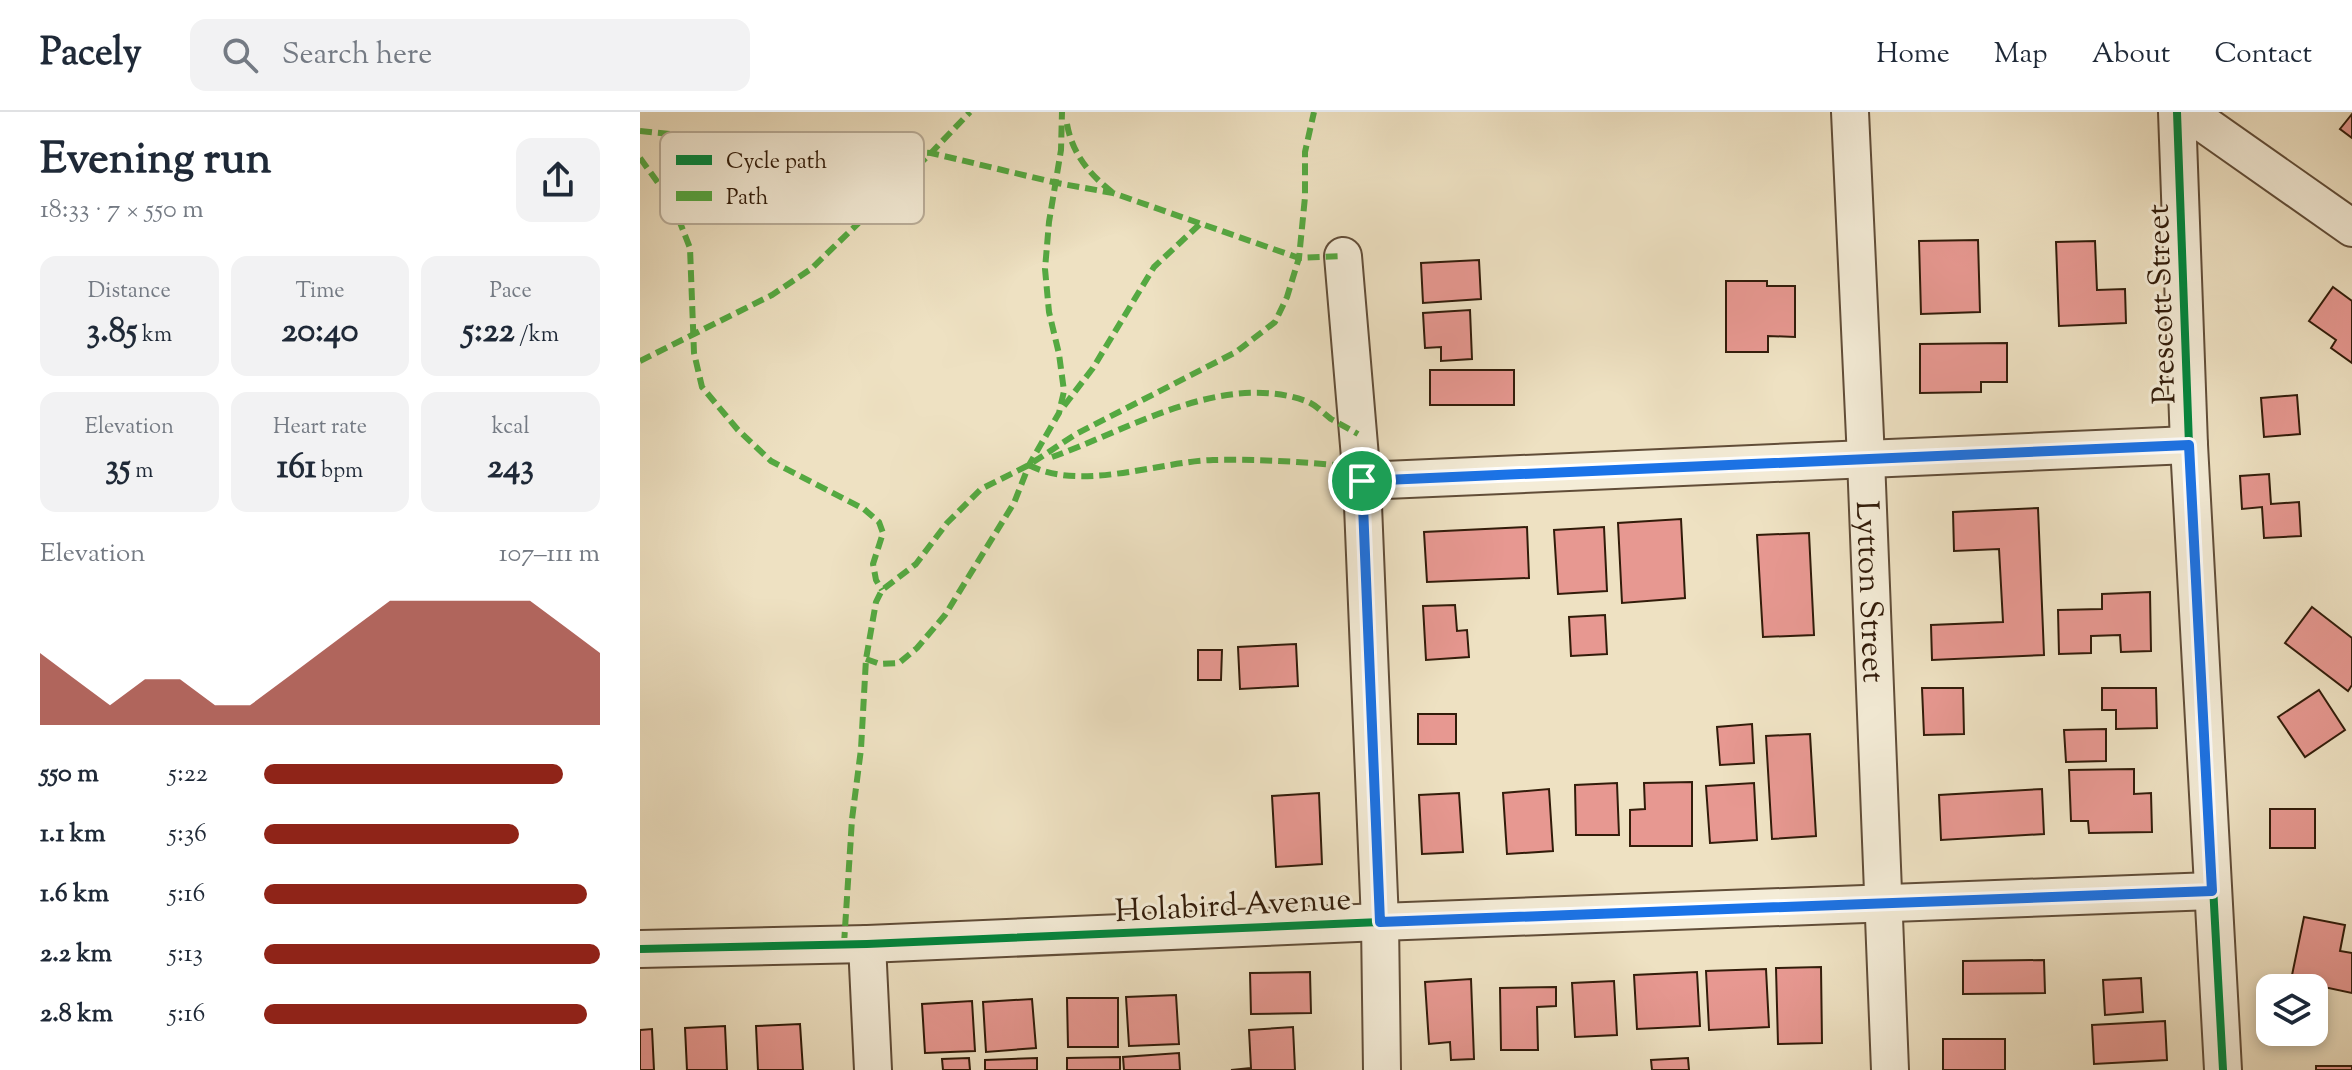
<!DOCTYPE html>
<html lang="en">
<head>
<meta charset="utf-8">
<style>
  body { margin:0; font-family:"Sorts Mill Goudy",serif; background:#f2f2f3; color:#1f2937; height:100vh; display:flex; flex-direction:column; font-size:30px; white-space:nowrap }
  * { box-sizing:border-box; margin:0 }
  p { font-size:26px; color:#747a83 }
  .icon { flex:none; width:44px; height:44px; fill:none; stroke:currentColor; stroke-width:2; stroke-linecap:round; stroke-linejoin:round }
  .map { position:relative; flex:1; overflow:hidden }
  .details { display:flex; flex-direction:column; background:#fff; width:640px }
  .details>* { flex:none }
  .controls { position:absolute; left:1616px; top:862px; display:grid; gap:16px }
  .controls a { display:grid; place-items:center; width:72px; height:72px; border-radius:16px; background:#fff; box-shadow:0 4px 12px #0003; font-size:40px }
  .pin { position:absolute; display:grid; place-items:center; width:68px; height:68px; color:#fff; margin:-34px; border:4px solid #fff; border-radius:50%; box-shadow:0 2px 8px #0007 }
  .round { display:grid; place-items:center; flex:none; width:84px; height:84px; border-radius:16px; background:#f2f2f3 }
  .head { display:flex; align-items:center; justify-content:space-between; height:136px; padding:0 40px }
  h1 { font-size:44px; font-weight:700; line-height:60px }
  .metrics { display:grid; grid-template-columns:repeat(3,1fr); gap:12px; height:136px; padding:8px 40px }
  .metrics div { display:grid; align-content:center; border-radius:16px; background:#f2f2f3; text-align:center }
  .metrics b { font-size:34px; font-weight:700 }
  .metrics small { font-size:22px; font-weight:400 }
  .metrics p { font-size:22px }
  .chart { height:224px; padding:16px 40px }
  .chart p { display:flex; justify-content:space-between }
  .chart svg { width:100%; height:144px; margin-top:8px; fill:#8f2418; opacity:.7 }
  ul { padding:0 40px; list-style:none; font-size:26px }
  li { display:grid; grid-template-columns:128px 96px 1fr; align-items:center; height:60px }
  li i { height:20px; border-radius:10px; background:#8f2418 }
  header { display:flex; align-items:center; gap:48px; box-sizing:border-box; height:112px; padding:0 40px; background:#fff; border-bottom:2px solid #e0e1e3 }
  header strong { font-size:38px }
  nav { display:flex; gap:44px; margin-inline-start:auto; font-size:28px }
  .search { width:560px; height:72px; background:#f2f2f3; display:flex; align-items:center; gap:20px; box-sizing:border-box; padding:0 28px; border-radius:16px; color:#747a83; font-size:30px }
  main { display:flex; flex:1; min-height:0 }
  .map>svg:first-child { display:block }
  .building { fill:#e79891; stroke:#321c0a; stroke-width:2 }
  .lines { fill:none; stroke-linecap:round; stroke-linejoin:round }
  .minor-casing { stroke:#614d38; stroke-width:40 }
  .minor { stroke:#f4ecd7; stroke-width:36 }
  .quiet { stroke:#54a941; stroke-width:6; stroke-dasharray:12 6; stroke-linecap:butt }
  .cycleway-casing { stroke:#f4ecd7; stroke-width:13 }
  .cycleway { stroke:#00873e; stroke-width:8 }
  .route-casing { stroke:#fff; stroke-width:16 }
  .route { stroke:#1a73e8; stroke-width:10 }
  .labels { text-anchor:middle; stroke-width:6; stroke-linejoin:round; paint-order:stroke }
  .street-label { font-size:32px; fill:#321c0a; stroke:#f4ecd7 }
  .key { fill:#f4ecd7; stroke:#baae9a; stroke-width:2 }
  .key-label { font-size:22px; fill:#321c0a }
</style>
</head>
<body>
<header>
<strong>Pacely</strong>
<div class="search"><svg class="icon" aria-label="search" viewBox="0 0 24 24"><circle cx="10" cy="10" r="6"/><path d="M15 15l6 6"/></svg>Search here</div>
<nav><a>Home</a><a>Map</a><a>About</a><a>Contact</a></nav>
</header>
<main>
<section class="details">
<div class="head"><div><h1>Evening run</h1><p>18:33 · 7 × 550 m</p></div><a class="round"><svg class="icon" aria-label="share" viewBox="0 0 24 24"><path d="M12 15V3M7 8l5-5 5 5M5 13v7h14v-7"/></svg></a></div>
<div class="metrics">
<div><p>Distance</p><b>3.85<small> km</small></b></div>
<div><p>Time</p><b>20:40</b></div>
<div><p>Pace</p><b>5:22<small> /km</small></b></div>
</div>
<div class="metrics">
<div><p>Elevation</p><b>35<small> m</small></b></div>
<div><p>Heart rate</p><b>161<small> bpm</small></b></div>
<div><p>kcal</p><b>243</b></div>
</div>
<div class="chart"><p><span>Elevation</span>107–111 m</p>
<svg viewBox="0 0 160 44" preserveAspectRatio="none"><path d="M0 44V22L10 30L20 38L30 30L40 30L50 38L60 38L70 30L80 22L90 14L100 6L110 6L120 6L130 6L140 6L150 14L160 22V44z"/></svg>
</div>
<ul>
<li><b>550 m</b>5:22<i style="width:89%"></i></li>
<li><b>1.1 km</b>5:36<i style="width:76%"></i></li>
<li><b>1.6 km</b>5:16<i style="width:96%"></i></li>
<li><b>2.2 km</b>5:13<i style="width:100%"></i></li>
<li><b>2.8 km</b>5:16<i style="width:96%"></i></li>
</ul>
</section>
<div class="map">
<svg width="1712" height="958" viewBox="0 0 1712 958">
  <rect width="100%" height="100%" fill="#eee1c2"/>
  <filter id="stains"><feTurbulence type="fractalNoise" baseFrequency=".0025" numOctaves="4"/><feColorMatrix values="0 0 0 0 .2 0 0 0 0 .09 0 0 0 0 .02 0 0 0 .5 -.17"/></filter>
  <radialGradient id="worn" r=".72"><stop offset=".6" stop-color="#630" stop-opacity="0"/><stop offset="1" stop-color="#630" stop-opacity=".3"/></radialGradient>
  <g class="building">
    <path d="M1712,2V26L1700,17Z"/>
    <path d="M1338,128L1340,200L1281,202L1279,129Z"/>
    <path d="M1455,129L1457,178L1485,177L1486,211L1419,214L1416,130Z"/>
    <path d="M839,148L841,187L783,191L781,151Z"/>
    <path d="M1086,169H1127V174H1155V225L1128,224V240H1086Z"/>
    <path d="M1693,175L1712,189V251L1691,236L1696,228L1669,209Z"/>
    <path d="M830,198L832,247L801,249V235L785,236L783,201Z"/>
    <path d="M1367,231V270H1341V280L1280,281V232Z"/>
    <rect x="790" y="258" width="84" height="35"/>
    <path d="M1657,283L1660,322L1624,325L1621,286Z"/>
    <path d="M1629,362L1631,392L1659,390L1661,424L1624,426L1622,395L1602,397L1600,364Z"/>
    <path d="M1398,396L1404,543L1292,548L1291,513L1363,510L1359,437L1314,439L1313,400Z"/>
    <path d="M1041,407L1045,486L982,491L978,411Z"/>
    <path d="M887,415L889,466L787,470L784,420Z"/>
    <path d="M964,415L967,479L918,482L914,418Z"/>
    <path d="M1169,421L1174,523L1123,525L1117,423Z"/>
    <path d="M1510,480L1511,539L1481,540L1480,523L1451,524V541L1419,542L1418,498L1462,497V482Z"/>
    <path d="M815,493L817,519L827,518L829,545L786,548L783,494Z"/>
    <path d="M1672,495L1712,526V573L1708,579L1645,531Z"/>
    <path d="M965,503L967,542L931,544L929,505Z"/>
    <path d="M656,532L658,574L600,577L598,535Z"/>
    <path d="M558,538H582L581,568H558Z"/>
    <path d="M1282,576H1323L1324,622L1284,623Z"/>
    <path d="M1462,576H1516L1517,616L1476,617V598H1462Z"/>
    <path d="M1679,578L1705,618L1665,645L1638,605Z"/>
    <rect x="778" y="602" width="38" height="30"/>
    <path d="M1112,612L1114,651L1080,653L1077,615Z"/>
    <path d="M1466,617V649L1426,650L1424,618Z"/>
    <path d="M1170,622L1176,724L1132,727L1126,624Z"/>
    <path d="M1494,657V682L1511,681L1512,720L1449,721L1448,709H1431L1429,658Z"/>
    <path d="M1052,670V734H990V698L1005,697L1004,671Z"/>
    <path d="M977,671L979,723H936L935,673Z"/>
    <path d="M1114,671L1117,728L1070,731L1066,674Z"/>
    <path d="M909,677L913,739L867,742L863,681Z"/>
    <path d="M1402,677L1404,722L1301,728L1299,683Z"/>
    <path d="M679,681L682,752L636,755L632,684Z"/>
    <path d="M819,681L823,740L782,742L779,683Z"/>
    <rect x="1630" y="697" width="45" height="39"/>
    <path d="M1664,805L1705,813L1700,839L1712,841V881L1651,868Z"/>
    <path d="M1404,848L1405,881L1323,882V849Z"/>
    <path d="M1181,855L1182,931L1138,932L1136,856Z"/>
    <path d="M1126,857L1129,915L1069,918L1066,859Z"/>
    <path d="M670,860L671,901L611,902L610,861Z"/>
    <path d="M1057,860L1060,914L997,917L994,863Z"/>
    <path d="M1501,866L1503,900L1465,903L1463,868Z"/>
    <path d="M831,867L834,947L811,948L810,930L789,932L785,870Z"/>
    <path d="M974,869L977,923L935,925L932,871Z"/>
    <path d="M916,875V894L897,895L898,938H861L860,876Z"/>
    <path d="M536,883L539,932L489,934L486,885Z"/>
    <path d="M427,886H478V935H428Z"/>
    <path d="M392,887L396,936L346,940L343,890Z"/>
    <path d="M332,889L335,939L285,941L282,892Z"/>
    <path d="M1525,909L1527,948L1454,952L1452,913Z"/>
    <path d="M160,912L163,958H118L116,914Z"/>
    <path d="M85,914L87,958H47L45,916Z"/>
    <path d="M653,915L655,958H591L611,956L609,918Z"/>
    <path d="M12,917L14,958H0V918Z"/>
    <rect x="1303" y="927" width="62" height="31"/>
    <path d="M539,941L540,958H484L483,945Z"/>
    <path d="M480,945V958H427V946Z"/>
    <path d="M329,946L330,958H303L302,947Z"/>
    <path d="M397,946V958H345V948Z"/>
    <path d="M1048,946L1049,958H1012L1011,948Z"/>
    <rect x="1676" y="954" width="36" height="4"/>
  </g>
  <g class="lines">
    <g class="minor-casing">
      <g id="minor">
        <path id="s1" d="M1210,0L1226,347L1250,958"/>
        <path d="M1537,0L1549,333L1583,958"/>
        <path d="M1547,0L1712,116"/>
        <path d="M703,144L722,369L740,810L742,958"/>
        <path d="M722,369L1549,333"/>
        <path d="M227,832L233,958"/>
        <path d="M0,837L227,832L740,810L1572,779"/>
      </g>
    </g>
    <use href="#minor" class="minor"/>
    <g class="quiet">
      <path d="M427,12C432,41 449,62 472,80"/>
      <path d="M0,19L146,34L291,41L417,71L473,81L659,146L703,144"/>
      <path d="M0,46L32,90L50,136L54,241L62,275L98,318L131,349L224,397L239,410L243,421L233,452L236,468L242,478"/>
      <path d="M0,249L132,183L171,157L291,41L330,0"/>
      <path d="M424,294L453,256L514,155L561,111"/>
      <path d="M412,345C488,318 583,259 666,289C675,292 683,301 691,307C700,312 709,317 718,322"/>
      <path d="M389,353C440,380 517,350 573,348C622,347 672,350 722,356"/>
      <path d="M226,547L240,552L259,551L277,536L305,503L374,391L389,353L419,301L424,279L419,242L409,200L405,157L409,110L421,38L422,0"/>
      <path d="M204,832L212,707L221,637L226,547L236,490L242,478L276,452L307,411L341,377L389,353L436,322L596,240L635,210L647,185L659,146L665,85V40L674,0"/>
    </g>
    <g class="cycleway-casing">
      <g id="cycleway">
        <path d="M1537,0L1549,333L1583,958"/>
        <path d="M0,837L227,832L740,810L1572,779"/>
      </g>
    </g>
    <use href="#cycleway" class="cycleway"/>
  </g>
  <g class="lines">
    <g class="route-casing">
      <path id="route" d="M1549,333L1572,779L740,810L722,369Z"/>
    </g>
    <use href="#route" class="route"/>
  </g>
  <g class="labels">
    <g class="street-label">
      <text transform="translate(1520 192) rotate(-92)" y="11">Prescott Street</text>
      <text dy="11" stroke="none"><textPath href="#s1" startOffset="480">Lytton Street</textPath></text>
      <text transform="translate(593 792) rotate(-3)" y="11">Holabird Avenue</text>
    </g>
  </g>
  <rect x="20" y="20" width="264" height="92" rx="12" class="key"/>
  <rect x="36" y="43" width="36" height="10" fill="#00873e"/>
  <rect x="36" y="79" width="36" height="10" fill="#54a941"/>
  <g class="key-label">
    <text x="86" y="56">Cycle path</text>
    <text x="86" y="92">Path</text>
  </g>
  <rect width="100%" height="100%" filter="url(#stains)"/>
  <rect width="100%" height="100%" fill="url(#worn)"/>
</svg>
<div class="controls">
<a><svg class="icon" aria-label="layers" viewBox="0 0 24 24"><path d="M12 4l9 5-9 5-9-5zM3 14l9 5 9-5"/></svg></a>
</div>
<div class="pin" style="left:722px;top:369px;background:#1e9e55"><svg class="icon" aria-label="arrive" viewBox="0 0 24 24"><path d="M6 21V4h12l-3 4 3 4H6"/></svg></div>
</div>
</main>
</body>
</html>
